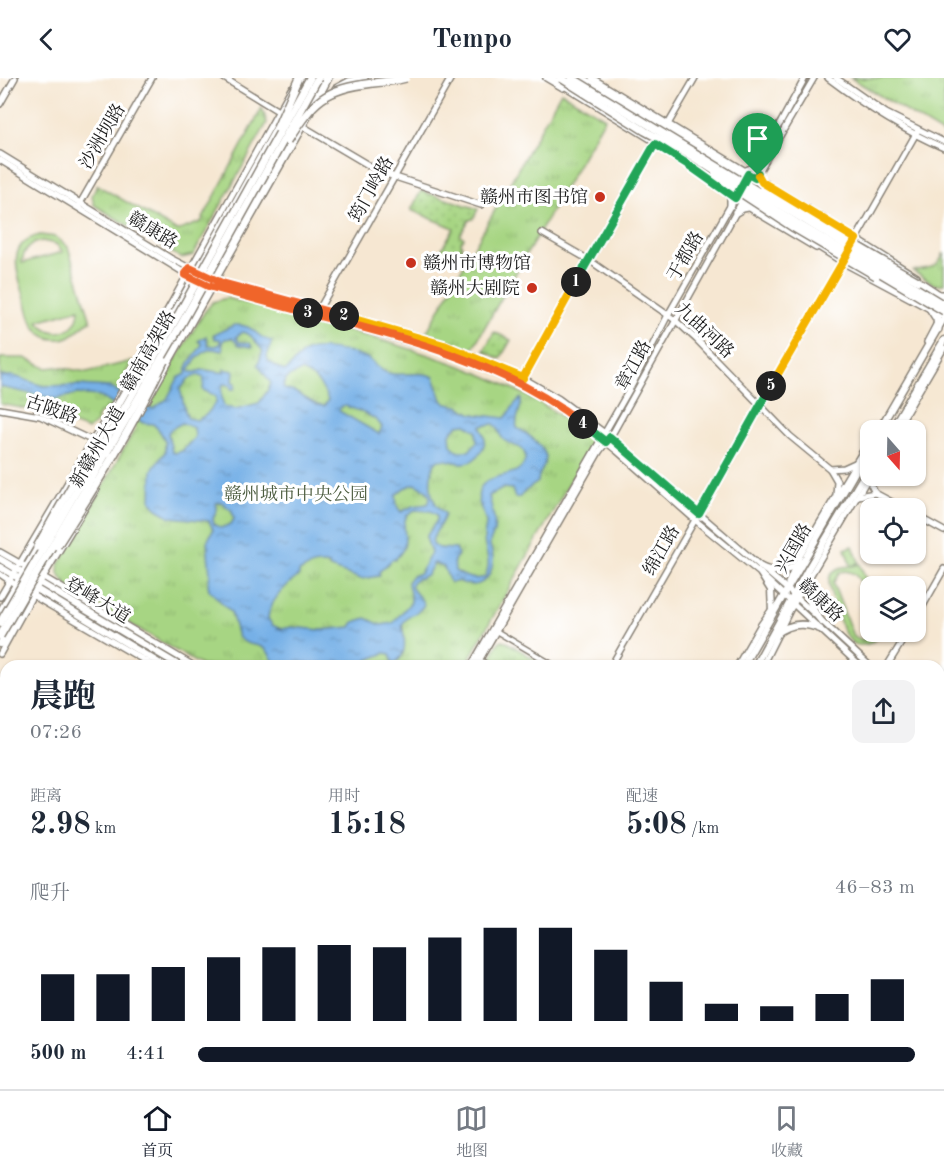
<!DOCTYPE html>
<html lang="zh">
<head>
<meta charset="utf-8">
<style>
  body { margin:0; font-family:"Old Standard TT","Noto Serif SC",serif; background:#f2f2f3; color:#1f2937; height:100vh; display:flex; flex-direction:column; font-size:22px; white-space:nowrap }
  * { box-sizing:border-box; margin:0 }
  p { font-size:20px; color:#747a83 }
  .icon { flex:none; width:33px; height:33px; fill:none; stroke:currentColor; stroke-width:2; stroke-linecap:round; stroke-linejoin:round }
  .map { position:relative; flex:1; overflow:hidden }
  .details { position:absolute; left:0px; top:582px; width:945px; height:429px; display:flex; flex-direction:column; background:#fff; border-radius:18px 18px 0 0; box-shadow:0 2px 4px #0004 }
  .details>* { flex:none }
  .needle { width:39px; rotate:160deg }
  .controls { position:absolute; left:860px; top:342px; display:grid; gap:12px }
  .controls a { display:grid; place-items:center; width:66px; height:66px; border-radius:12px; background:#fff; box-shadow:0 2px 4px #0004; font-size:30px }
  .pin { position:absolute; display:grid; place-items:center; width:51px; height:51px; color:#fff; margin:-62px -26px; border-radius:50% 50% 50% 0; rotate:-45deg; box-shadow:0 0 6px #0007 }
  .pin .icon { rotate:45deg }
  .km { position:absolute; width:30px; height:30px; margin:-15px; border-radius:50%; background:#222; color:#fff; font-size:16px; line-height:30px; text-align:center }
  .round { display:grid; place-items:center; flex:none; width:63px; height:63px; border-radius:12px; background:#f2f2f3 }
  .headline { display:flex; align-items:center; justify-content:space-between; height:102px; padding:0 30px }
  h1 { font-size:33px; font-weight:700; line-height:45px }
  .figures { display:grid; grid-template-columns:repeat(3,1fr); gap:9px; height:102px; padding:6px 30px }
  .figures div { display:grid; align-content:center }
  .figures b { font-size:30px; font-weight:700 }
  .figures small { font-size:16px; font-weight:400 }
  .figures p { font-size:16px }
  .chart { height:168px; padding:12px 30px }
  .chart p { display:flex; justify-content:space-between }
  .chart svg { width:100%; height:108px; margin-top:6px; stroke:#111827; stroke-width:6 }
  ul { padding:0 30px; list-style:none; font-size:20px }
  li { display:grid; grid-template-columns:96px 72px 1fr; align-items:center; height:45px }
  li i { height:15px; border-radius:8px; background:#111827 }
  header { display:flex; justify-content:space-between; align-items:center; height:78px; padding:0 30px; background:#fff; font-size:27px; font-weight:700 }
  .menu { display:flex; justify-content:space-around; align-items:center; height:84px; border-top:2px solid #e0e1e3; background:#fff; font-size:16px; color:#747a83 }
  .menu a { display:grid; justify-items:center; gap:3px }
  .menu .active { color:#111827 }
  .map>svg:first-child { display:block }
  .grass { fill:url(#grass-dots); stroke:#627850; stroke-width:1.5 }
  .park { fill:url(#park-tufts); stroke:#627850; stroke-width:1.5 }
  .pitch { fill:#a7d583; stroke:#627850; stroke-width:1.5; fill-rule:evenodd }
  .water { fill:url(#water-ripples); stroke:#496682; stroke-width:1.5; fill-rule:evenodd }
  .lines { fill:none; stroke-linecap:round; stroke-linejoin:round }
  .street-casing { stroke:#898277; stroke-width:7 }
  .secondary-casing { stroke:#898277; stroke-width:8 }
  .primary-casing { stroke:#898277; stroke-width:9 }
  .highway-casing { stroke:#898277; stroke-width:10 }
  .street { stroke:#fff; stroke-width:4 }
  .secondary { stroke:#fff; stroke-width:5 }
  .primary { stroke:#fff; stroke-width:6 }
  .highway { stroke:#fff; stroke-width:7 }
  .highway-bridge-casing { stroke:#898277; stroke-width:10; stroke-linecap:butt }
  .highway-bridge { stroke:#fff; stroke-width:7 }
  .split-1-casing { stroke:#fff; stroke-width:12 }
  .split-2-casing { stroke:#fff; stroke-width:12 }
  .split-3-casing { stroke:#fff; stroke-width:12 }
  .split-4-casing { stroke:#fff; stroke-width:12 }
  .split-5-casing { stroke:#fff; stroke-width:12 }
  .split-6-casing { stroke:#fff; stroke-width:12 }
  .split-1 { stroke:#22a559; stroke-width:8 }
  .split-2 { stroke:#f5b400; stroke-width:8 }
  .split-3 { stroke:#f0652b; stroke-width:8 }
  .split-4 { stroke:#f0652b; stroke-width:8 }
  .split-5 { stroke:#22a559; stroke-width:8 }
  .split-6 { stroke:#f5b400; stroke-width:8 }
  .poi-dot { fill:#c8321e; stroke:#fff; stroke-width:2 }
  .labels { text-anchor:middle; stroke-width:6; stroke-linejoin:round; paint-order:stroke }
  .street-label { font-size:18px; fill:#1c1c1c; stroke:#fff }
  .poi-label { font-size:18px; fill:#1c1c1c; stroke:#fff; text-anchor:end }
  .park-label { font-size:18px; fill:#4d5d40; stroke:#fff }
</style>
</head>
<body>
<header><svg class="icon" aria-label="back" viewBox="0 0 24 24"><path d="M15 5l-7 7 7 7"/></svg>Tempo<svg class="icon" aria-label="heart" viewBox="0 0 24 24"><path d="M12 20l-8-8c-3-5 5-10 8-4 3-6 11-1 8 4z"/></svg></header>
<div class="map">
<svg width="944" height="1011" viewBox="0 0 944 1011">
  <defs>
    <pattern id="grass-dots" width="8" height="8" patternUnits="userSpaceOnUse" patternTransform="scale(1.5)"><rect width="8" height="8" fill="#a7d583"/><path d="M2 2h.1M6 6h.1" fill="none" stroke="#8fb671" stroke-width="1.8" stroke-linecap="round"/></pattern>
    <pattern id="park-tufts" width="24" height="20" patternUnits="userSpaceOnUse" patternTransform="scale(1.5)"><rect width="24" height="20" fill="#a7d583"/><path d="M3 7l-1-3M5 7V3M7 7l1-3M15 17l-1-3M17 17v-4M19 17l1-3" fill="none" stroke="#8fb671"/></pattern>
    <pattern id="water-ripples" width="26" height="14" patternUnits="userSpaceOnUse" patternTransform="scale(1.5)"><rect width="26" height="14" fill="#76b0e7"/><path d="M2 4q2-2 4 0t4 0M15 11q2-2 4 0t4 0" fill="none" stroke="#608eba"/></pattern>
  </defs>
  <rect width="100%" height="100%" fill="#fff"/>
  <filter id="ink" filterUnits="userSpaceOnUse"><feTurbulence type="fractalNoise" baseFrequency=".0167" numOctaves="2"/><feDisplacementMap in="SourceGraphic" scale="12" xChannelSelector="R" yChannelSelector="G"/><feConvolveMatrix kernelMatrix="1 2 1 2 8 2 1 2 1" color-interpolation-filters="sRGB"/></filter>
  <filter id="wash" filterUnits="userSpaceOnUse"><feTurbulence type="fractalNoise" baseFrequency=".008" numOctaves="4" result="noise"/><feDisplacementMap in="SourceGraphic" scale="24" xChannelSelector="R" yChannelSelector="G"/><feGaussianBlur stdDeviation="1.35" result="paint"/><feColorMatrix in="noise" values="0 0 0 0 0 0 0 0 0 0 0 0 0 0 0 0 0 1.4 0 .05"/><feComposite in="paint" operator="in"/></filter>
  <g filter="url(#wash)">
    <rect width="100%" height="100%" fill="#f6e7d2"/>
    <g class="grass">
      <path d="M421,113L478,131L473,141L469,142L460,157L464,160L461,164L462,171L437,179L454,150L411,132Z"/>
      <path d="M494,254L511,262L500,281L484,273Z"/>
    </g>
    <g class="park">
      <path d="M851,0H944V57Z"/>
      <path d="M561,14L605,40L471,273L425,257Z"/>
      <path d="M262,30L267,45L193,177L181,180L94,127L92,118L97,107L177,153L201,144Z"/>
      <path d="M944,175V206L935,207L913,193C930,189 936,192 944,175Z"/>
      <path d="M226,220C272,231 317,244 363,257C444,280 520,304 587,357L590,362L589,370L465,588H202L69,510C63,503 57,497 59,487L136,349L106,329L103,335L100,334L96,341L98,343L88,352L37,333L0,326V280H25L46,290L57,289L87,294L133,283L123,300L153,319L205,233L213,224Z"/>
      <path d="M502,562L505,563L546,588H498L491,579L499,564Z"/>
      <path d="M663,1005H747L741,1011H659Z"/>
    </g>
    <g class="pitch">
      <path d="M40,157L56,159L68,169L91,243C78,248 73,263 56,261C48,261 41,257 36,251C29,243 28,231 25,221C18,196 4,165 40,157ZM42,163L56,166L63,174L22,185C23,173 30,165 42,163ZM79,231C79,255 51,262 38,243Z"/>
      <path d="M853,468L859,484L852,488L860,486L870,513V531C864,516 861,488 840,494L833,505L853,558L862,562L871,558L875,554H885V556C876,559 871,568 860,567C855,567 851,564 848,560C842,554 840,542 837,534C830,513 818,490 851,488L845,471Z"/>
    </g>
    <path class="water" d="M234,247C257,246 255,261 272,263L267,278L268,283C275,286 278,292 286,293C292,287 298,278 306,273C316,267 354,274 365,279C374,283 378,292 388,295C404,299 419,292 434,299L442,322L447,326L458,328L472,336L505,340C512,333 512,326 521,320C523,331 514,339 517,350C528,356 541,366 546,378C546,388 538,394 538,404L525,413L520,419L515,420L512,411L504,410L489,418C492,431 496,442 494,455C493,458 491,460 490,464C489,469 494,476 493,482C492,503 477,513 459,503L450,505L444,489L434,485L427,497L413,503L411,507C413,516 422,518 424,527C416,539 409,534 402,547C406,565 408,583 387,588L392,584L390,576L385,575L368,582L362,588H275C263,556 254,575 238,559L231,534L209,512L208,507L210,496L207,464L213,452L209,443L171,439L157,431L151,423L152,392L165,374V362L159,352L153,346L143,345L99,318L77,316L56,321L0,309V298H14L43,308L79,307L109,309L153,331L167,321L178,300L186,296C186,283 197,277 202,266L198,263L206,258L208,267L216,268L220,265V261H215L213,257ZM243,254L251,258L263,273L258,287L271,305L268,312L259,325L235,331L225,329C221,323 221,312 223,306L231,307V311H235L236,305L233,304L234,293L224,291V294C216,295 210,292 203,292C196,293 195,296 189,293C192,285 203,272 212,271C213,271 222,273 223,273L222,264L225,261L232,260L239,267L252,269L250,265L239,264L236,259ZM301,293C316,299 322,307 328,322L324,328L317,327L295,314L284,311L283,308L288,299ZM198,297L204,300L203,312L216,318V325L206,337L197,342L188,340C183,331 184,322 180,312L188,301ZM346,328C358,333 375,337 382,349L379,356L339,333L340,329ZM182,345L194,350L195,359L182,373L175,375L172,374L168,355L171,351ZM466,346L476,353L477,364L469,373H458L451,367L450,356L458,347ZM494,346C499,350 499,357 503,361C510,369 527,366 525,381C522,403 484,392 479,414C476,425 485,435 486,445C486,450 484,454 484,459C484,477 493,480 485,499C474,503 465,499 455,493L454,482L458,477L456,471C450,470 445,471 440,470C421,466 444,447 445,436C442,432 438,430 436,426C431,418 430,408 431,399C435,373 444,383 461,385C474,386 484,374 485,361C485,356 481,353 481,348ZM415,406C424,410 434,415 428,426L413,428L401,434L397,428L396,417L404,410ZM221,424L232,433L234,441L231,446L221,450L214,446L213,441L216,433V425ZM415,432L431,433L437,437V442L426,459L431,475L420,495C399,500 412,511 411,524L393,545L381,547L366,540L354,544L351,549L321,552L292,549L281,551L272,547L268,540C270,522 285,508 299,498V494C309,488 317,484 329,487L330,490L361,501L380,498L379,494L393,481L395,482C398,478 402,474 404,469C408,455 397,440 415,432Z"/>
  </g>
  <g filter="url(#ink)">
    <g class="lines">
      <g class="street-casing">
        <g id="street">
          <path d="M496,553L555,588"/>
          <path d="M480,582L489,588"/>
          <path d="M0,777L6,766"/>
          <path d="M939,836L944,839"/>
          <path d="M939,878L944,881"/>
          <path d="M654,1011L658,1005"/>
        </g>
      </g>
      <g class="secondary-casing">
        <g id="secondary">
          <path d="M224,0L278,33"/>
          <path d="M546,0L563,10"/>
          <path d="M592,0L810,132L917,199"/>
          <path d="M828,0C865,28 902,52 944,70"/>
          <path d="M836,0L886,35L944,64"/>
          <path d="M317,23L329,0"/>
          <path d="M0,26L15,0"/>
          <path d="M667,48L695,0"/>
          <path d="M304,49L380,94L481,127"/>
          <path d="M0,76L170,180L199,195"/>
          <path d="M0,82L196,202"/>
          <path d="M750,93L781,44L805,0"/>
          <path d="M703,97L754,133L816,170"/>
          <path d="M757,97L814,0"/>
          <path d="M78,129L152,0"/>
          <path d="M542,155L589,182L675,242L697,262L790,358L830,391"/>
          <path d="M852,168L918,52"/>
          <path d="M208,199L222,205L428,261L460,273L523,300L559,321L610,359L794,517L870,588"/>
          <path d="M204,206L458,278L523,306L557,325L617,373L695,442L761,496L860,588"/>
          <path d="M318,233L451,0"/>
          <path d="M927,264L938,243"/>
          <path d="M523,300L658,60"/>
          <path d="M147,323L311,34"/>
          <path d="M0,331L40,338L93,363"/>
          <path d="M896,352L944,270"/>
          <path d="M875,415L903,430"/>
          <path d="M836,417L837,403L830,391L844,390L855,385"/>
          <path d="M858,418L875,415L868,401"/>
          <path d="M915,437L944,453"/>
          <path d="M0,474L30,491"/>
          <path d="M0,496L19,509"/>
          <path d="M40,497L194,588"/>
          <path d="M788,505L800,478L870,361"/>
          <path d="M32,517L154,588"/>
          <path d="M0,519L130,299L291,11"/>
          <path d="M915,542L944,491"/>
          <path d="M0,576L36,511L96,412"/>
          <path d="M471,588L632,307L668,237L738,114"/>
          <path d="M476,588L599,374L614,353L745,118"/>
          <path d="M611,588L845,181"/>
          <path d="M737,588L760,548L772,531"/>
          <path d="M762,588L790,532L870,397"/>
          <path d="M887,588L908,554"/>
          <path d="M0,646L6,650"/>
          <path d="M939,647L944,651"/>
          <path d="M939,655L944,659"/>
          <path d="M939,741L944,732"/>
          <path d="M939,756L944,747"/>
          <path d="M0,864L6,868"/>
          <path d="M0,871L6,874"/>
          <path d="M939,948L944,941"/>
          <path d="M223,1005L233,1011"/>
          <path d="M237,1005L247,1011"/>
          <path d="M857,1005L867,1011"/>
          <path d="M890,1005L900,1011"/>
          <path d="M903,1005L906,1011"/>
          <path d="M10,1011L14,1005"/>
          <path d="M17,1011L21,1005"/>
          <path d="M368,1011L371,1005"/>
          <path d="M497,1011L501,1005"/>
          <path d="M520,1011L524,1005"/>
          <path d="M753,1011L759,1005"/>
          <path d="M763,1011L769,1005"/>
        </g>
      </g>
      <g class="primary-casing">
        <g id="primary">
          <path d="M552,0L656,64L772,139"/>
          <path d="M582,0L700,69L759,107"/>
          <path d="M294,18L304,0"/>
          <path d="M309,30L325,0"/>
          <path d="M794,127L832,149"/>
          <path d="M813,165L843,184L944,238"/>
          <path d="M914,200L943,219"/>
          <path d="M152,275L278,47"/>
          <path d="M163,286L292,60"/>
          <path d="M879,352L944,240"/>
          <path d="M891,352L944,262"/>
          <path d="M98,368L142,291"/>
          <path d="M93,404L132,338"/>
          <path d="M0,481L180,588"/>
          <path d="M46,485L58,465"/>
          <path d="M0,489L164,588"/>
          <path d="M761,489C775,496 788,494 800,484"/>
          <path d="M761,496L771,512L772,534"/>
          <path d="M807,497C805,515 810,530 822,544"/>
          <path d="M0,534L39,467"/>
          <path d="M775,557C789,545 804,544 820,551"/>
          <path d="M0,566L16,538"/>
          <path d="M743,588L870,368"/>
          <path d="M755,588L809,489L870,387"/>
          <path d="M863,1005L874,1011"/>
          <path d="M878,1005L889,1011"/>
          <path d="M505,1011L509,1005"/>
          <path d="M513,1011L517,1005"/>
        </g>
      </g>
      <g class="highway-casing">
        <g id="highway">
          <path d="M336,11L349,4L364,0"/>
          <path d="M758,95L757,104L762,109"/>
          <path d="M739,96L751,91"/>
          <path d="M727,111L731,118V127"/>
          <path d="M736,134L743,130L753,128"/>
          <path d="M940,217H944"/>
          <path d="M930,230L937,241L938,251"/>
        </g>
      </g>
      <use href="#street" class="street"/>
      <use href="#secondary" class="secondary"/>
      <use href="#primary" class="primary"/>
      <use href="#highway" class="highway"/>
      <g class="highway-bridge-casing">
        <g id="highway-bridge">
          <path d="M561,0L645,53L693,79L798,146L944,233"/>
          <path d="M572,0L944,227"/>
          <path d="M277,50L299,0"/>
          <path d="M288,63C314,22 324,11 373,5C384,4 395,3 406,0"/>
          <path d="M715,98L794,150L876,198"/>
          <path d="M762,112C814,141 865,174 918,203"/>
          <path d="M57,468C95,409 134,347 164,283"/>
          <path d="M37,469L133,300L154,272"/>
          <path d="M0,545L176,241L310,0"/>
          <path d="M0,558L182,245L318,0"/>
        </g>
      </g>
      <use href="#highway-bridge" class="highway-bridge"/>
    </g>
  </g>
  <g class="lines" filter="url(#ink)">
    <g class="split-1-casing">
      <path id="split-1" d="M576,204L655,66L687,86L735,120L748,96L755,100L758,95V97"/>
    </g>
    <g class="split-2-casing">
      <path id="split-2" d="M344,238L444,267L523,300L576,204"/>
    </g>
    <g class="split-3-casing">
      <path id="split-3" d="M308,235L208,208L185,197L190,190L222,205L344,238"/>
    </g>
    <g class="split-4-casing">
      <path id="split-4" d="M308,235C404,260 504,284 583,346"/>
    </g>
    <g class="split-5-casing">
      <path id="split-5" d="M583,346L606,364L610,359L699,436L771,308"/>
    </g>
    <g class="split-6-casing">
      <path id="split-6" d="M758,97L762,104L856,161L771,308"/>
    </g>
    <use href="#split-1" class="split-1"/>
    <use href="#split-2" class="split-2"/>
    <use href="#split-3" class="split-3"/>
    <use href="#split-4" class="split-4"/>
    <use href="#split-5" class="split-5"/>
    <use href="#split-6" class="split-6"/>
  </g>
  <g class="poi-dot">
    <circle cx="600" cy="119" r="6"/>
    <circle cx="411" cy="185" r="6"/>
    <circle cx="532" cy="210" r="6"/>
  </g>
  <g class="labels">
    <g class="street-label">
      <text transform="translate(102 58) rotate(-60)" y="6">沙洲坝路</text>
      <text transform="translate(371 111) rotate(-61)" y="6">筠门岭路</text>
      <text transform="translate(153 152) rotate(31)" y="6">赣康路</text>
      <text transform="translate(685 178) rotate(-60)" y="6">于都路</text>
      <text transform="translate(705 252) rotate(43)" y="6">九曲河路</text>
      <text transform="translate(148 273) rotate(-60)" y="6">赣南高架路</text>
      <text transform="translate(633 287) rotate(-61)" y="6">章江路</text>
      <text transform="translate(52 331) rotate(19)" y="6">古陂路</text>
      <text transform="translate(97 369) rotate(-60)" y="6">新赣州大道</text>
      <text transform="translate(793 470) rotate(-60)" y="6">兴国路</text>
      <text transform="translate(661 472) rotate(-60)" y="6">绵江路</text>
      <text transform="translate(98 522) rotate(31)" y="6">登峰大道</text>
      <text transform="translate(821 522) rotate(43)" y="6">赣康路</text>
    </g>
    <g class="poi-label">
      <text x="588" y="125">赣州市图书馆</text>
      <text x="423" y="191" text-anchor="start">赣州市博物馆</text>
      <text x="520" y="216">赣州大剧院</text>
    </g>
    <g class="park-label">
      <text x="296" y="422">赣州城市中央公园</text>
    </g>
  </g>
</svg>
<div class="controls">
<a><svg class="needle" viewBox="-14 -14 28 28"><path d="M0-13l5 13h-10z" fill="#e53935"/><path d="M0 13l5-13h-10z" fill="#747a83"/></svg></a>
<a><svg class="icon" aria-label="locate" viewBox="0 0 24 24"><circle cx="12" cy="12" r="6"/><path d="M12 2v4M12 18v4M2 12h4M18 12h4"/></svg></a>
<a><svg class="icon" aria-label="layers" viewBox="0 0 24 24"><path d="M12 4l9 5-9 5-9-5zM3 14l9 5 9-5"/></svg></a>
</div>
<div class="pin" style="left:758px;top:97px;background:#1e9e55"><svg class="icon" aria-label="arrive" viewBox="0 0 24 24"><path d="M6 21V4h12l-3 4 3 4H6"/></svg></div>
<b class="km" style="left:576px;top:204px">1</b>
<b class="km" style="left:344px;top:238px">2</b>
<b class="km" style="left:308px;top:235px">3</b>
<b class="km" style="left:583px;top:346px">4</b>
<b class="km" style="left:771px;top:308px">5</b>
<section class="details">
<div class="headline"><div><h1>晨跑</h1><p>07:26</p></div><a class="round"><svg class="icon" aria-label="share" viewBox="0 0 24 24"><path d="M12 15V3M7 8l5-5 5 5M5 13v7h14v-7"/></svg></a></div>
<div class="figures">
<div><p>距离</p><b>2.98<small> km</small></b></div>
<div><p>用时</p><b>15:18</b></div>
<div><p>配速</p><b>5:08<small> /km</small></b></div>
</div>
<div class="chart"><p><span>爬升</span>46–83 m</p>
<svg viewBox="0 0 160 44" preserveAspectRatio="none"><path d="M5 44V25M15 44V25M25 44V22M35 44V18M45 44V14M55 44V13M65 44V14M75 44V10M85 44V6M95 44V6M105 44V15M115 44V28M125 44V37M135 44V38M145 44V33M155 44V27"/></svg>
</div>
<ul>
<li><b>500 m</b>4:41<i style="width:100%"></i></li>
</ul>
</section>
</div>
<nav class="menu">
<a class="active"><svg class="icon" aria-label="home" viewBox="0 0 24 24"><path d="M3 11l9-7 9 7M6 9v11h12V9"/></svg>首页</a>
<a><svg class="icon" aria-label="map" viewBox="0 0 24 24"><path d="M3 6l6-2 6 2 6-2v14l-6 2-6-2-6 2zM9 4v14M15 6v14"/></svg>地图</a>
<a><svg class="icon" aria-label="saved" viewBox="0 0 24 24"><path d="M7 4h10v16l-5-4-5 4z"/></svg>收藏</a>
</nav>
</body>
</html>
